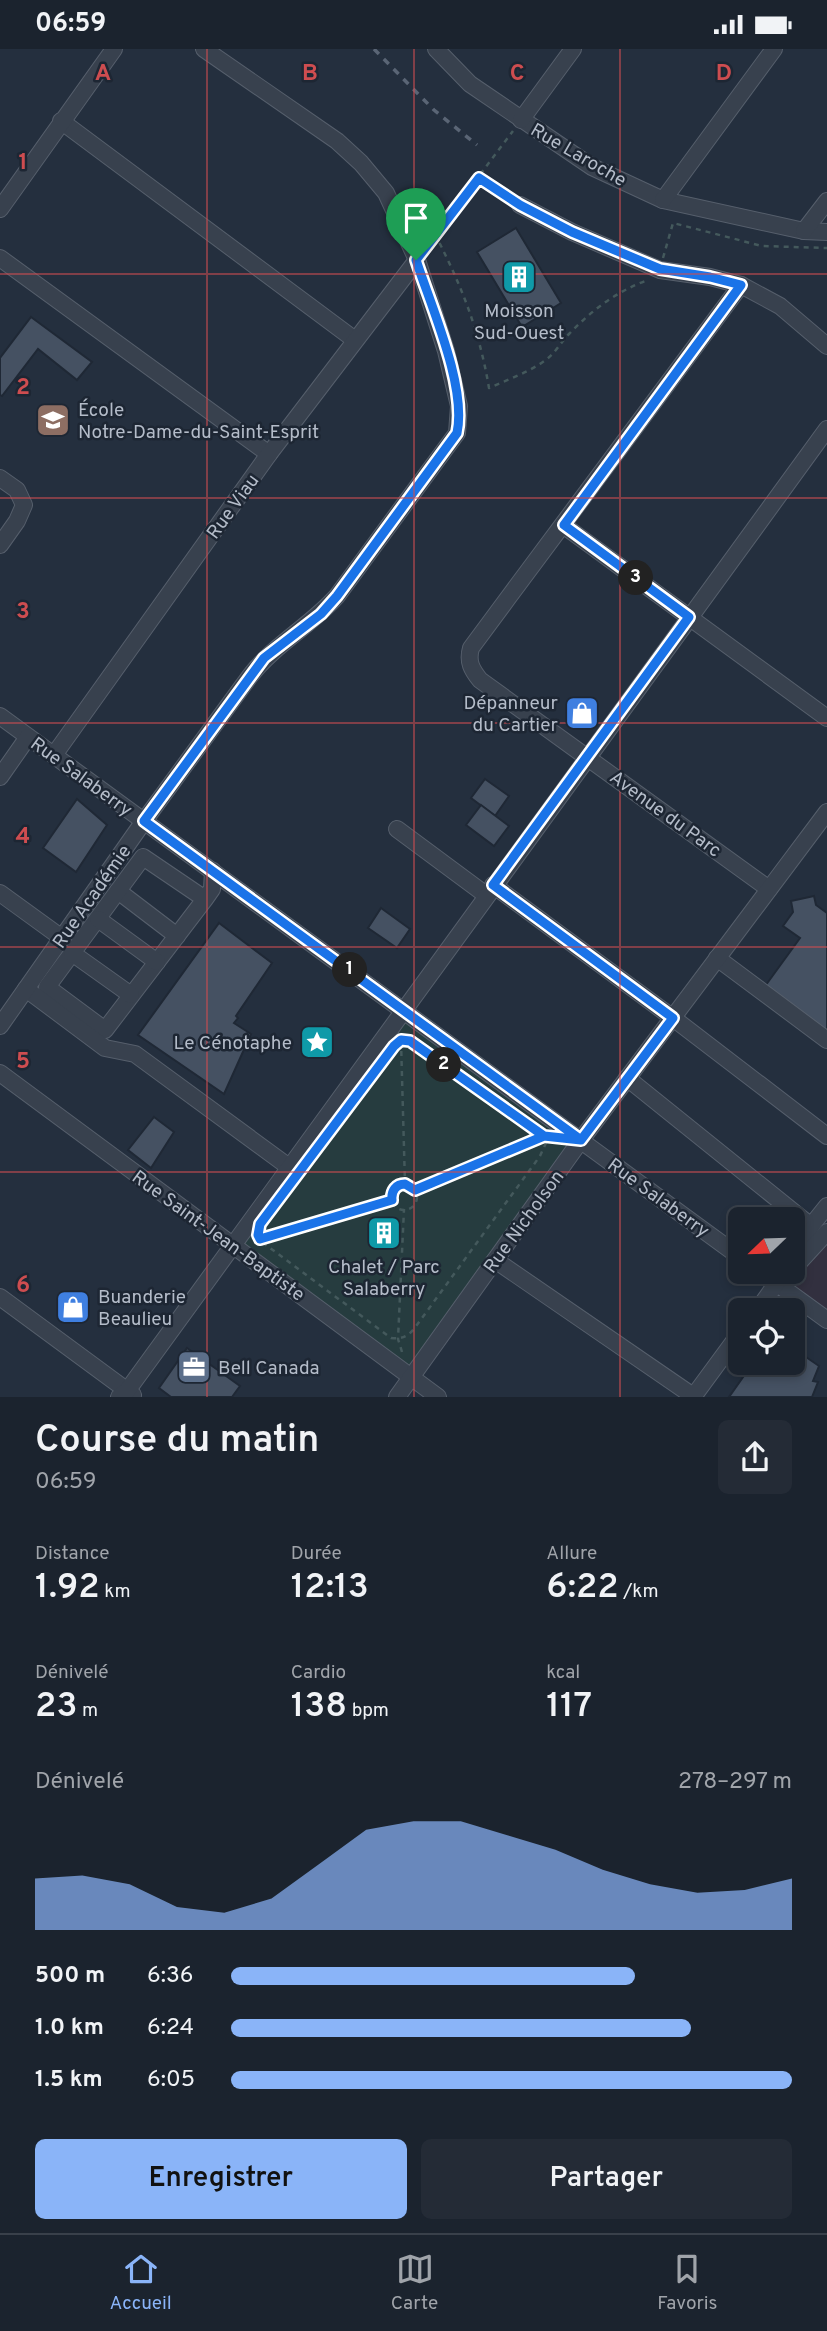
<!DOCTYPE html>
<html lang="fr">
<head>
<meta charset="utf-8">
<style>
  body { margin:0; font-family:Overpass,sans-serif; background:#242b36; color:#f1f3f6; height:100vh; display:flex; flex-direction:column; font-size:26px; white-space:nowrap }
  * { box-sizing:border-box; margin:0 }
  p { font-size:23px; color:#a0a4aa }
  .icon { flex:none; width:38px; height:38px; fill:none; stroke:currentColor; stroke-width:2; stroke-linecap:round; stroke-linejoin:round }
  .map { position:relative; height:1348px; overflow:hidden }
  .panel { display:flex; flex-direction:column; background:#1b232e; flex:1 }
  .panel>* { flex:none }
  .needle { width:46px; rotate:247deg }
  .fabs { position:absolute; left:728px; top:1158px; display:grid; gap:14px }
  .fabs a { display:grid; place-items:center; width:77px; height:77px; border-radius:10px; background:#1b232e; box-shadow:0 4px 10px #0003,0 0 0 2px #39404a; font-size:35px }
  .pin { position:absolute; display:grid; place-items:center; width:60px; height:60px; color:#fff; margin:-72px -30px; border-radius:50% 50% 50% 0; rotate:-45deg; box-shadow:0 0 7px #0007 }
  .pin .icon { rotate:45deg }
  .km { position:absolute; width:35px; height:35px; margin:-18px; border-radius:50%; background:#222; color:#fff; font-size:19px; line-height:35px; text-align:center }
  .round { display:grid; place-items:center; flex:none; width:74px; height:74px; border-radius:10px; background:#242b36 }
  .summary { display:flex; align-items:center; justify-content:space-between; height:119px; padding:0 35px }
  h1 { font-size:38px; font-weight:600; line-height:52px }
  .figures { display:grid; grid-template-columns:repeat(3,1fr); gap:10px; height:119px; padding:7px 35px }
  .figures div { display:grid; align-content:center }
  .figures b { font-size:35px; font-weight:600 }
  .figures small { font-size:19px; font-weight:400 }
  .figures p { font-size:19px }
  .chart { height:196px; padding:14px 35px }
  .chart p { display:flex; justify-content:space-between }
  .chart svg { width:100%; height:126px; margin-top:7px; fill:#8ab4f8; opacity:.7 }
  .button { display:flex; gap:14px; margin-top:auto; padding:14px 35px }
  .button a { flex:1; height:80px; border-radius:10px; background:#8ab4f8; color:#111; font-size:28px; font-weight:600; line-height:80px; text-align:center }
  .button a+a { background:#242b36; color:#f1f3f6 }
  ul { padding:0 35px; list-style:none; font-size:23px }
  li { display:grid; grid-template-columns:112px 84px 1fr; align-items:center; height:52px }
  li i { height:18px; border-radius:9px; background:#8ab4f8 }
  .status { display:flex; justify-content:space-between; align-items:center; height:49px; padding:0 35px; background:#1b232e; direction:ltr }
  .status svg { height:19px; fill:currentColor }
  .menu { display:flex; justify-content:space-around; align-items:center; height:98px; border-top:2px solid #39404a; background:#1b232e; font-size:19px; color:#a0a4aa }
  .menu a { display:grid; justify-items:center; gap:4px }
  .menu .on { color:#8ab4f8 }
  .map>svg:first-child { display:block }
  .medical { fill:#32303f }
  .green { fill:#263c3f }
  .building { fill:#455162; stroke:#1f2835; stroke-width:2 }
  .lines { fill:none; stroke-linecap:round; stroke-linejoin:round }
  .minor-casing { stroke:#565f6c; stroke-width:18 }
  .path { stroke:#44595c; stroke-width:2.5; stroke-dasharray:5 5; stroke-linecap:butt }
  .minor { stroke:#38414e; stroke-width:16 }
  .rail { stroke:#5a6575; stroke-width:3.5; stroke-dasharray:7 7; stroke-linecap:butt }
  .route-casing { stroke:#fff; stroke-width:14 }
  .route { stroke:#1a73e8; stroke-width:9 }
  .grid { fill:none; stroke:#ce4d50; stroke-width:2; stroke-opacity:0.55 }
  .labels { text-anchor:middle; stroke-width:5; stroke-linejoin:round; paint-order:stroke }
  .street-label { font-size:19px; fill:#b4bcc9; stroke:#1d2633 }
  .poi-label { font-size:19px; fill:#b4bcc9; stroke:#1d2633; text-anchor:start }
  .grid-label { font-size:23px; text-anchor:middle; font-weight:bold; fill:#ce4d50; stroke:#1d2633; stroke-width:5; stroke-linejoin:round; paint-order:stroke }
</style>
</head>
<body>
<div class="status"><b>06:59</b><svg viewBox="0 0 49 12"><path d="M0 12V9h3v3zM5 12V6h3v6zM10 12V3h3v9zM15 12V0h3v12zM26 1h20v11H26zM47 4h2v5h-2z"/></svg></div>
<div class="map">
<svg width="827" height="1348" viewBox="0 0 827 1348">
  <rect width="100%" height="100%" fill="#242f3e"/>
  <path class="medical" d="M827,1189V1270L787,1241Z"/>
  <path class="green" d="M403,959L581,1091L411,1328L233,1196Z"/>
  <g class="building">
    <path d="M516,179L561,254L522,278L477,203Z"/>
    <path d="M31,268L92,313L77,331L38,300L2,347L0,346V309Z"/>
    <path d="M485,730L509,747L495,767L471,749Z"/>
    <path d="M77,750L107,776L76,823L43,799Z"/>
    <path d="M481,756L509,777L494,797L466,776Z"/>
    <path d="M814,847L816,856L827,864V987L763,940L800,889L783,877L793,863L791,852Z"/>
    <path d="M381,859L410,880L397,899L368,879Z"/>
    <path d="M219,874L272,914L236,967L238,969L234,974L251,985L224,1045L138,986Z"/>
    <path d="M154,1068L174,1083L151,1119L128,1101Z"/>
    <path d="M380,1174L394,1183L387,1193L374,1184Z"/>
    <path d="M187,1299L240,1337L232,1348H171L159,1339Z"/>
    <path d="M793,1299L819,1317L813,1332L818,1333L812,1348H729L753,1314H793Z"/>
  </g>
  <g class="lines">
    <g class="minor-casing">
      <g id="minor">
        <path d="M436,0L470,35L592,118L663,151L804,182L827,183"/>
        <path d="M521,71L573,0"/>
        <path d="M61,72L355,291"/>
        <path d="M663,151L774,0"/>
        <path d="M520,156L572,183L660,221L710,228L741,236L780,257L827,297"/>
        <path d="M0,160L114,0"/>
        <path d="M804,182L827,152"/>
        <path d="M0,209L269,405"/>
        <path d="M741,236L508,549L471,599C467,613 472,621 480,631L769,840"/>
        <path d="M0,429L17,441L24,456L17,472L0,496"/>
        <path d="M563,476L827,669"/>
        <path d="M0,667L740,1208"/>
        <path d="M54,706L269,405L417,211"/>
        <path d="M0,728L28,688"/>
        <path d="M397,780L486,846"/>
        <path d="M493,836L673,969L827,1087"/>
        <path d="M118,842L177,887"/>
        <path d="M0,844L62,889"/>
        <path d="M205,850L143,808L47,938L105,981L205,850L212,840L213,822"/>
        <path d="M98,870L157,913"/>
        <path d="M72,904L131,946"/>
        <path d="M717,909L827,991"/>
        <path d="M26,940L105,999L135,1005L289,1118"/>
        <path d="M0,977L144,772L250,627C275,595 310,577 337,547L457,384L459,357L446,302L417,211L386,144L361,114L337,92L204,0"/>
        <path d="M0,1024L438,1348"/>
        <path d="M627,1029L811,1177"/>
        <path d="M793,1208L811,1177L827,1157"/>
        <path d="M495,1211L693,1347"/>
        <path d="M793,1220L827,1183"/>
        <path d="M761,1223L827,1271"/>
        <path d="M0,1248L133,1346"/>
        <path d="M757,1262L781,1228"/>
        <path d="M119,1348L127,1342L827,380"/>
        <path d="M397,1348L581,1091L827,763"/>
        <path d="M693,1348L740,1284"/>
      </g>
    </g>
    <g class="path">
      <path d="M479,129L509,148"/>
      <path d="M435,185C462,238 479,280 489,339C509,330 530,323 547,310C556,303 561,293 569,285C592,261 617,242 648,231"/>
      <path d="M426,197L513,82"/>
      <path d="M663,209L673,174L762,197L827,199"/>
      <path d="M401,991L410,992L544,1087L546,1094L540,1107L414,1280C407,1288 402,1290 391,1289L262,1193L258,1186L260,1175L394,997Z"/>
      <path d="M401,992L405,1135"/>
      <circle cx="404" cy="1148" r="13"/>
      <path d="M415,1141L544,1087H550"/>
      <path d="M254,1191L392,1151"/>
      <path d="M402,1303L398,1290L404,1160"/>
    </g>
    <use href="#minor" class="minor"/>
    <path class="rail" d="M374,0L434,61L477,96"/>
  </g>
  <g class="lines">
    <g class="route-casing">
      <path id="route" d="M416,211C431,257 467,338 457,384L337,547L321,565L264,609L144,772L581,1091L544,1087L415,1141L405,1135C396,1135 391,1142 392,1151L260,1190L258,1186L260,1175L394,997L401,991L410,992L544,1087L581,1091L673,969L493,836L689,568L564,476L741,236L710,228L660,220L572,183L520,156L479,129L416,211"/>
    </g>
    <use href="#route" class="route"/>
  </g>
  <path class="grid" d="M207,0V1348M414,0V1348M620,0V1348M0,225H827M0,449H827M0,674H827M0,898H827M0,1123H827"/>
  <defs>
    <g id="building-square" transform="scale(1.75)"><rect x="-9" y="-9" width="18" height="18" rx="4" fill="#0f9aa8" stroke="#1d2633"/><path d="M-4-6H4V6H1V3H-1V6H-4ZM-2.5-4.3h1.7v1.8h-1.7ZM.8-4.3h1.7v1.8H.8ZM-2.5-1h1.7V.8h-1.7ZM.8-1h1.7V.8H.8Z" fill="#fff"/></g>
    <g id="school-square" transform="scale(1.75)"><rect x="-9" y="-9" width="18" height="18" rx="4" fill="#8d6e63" stroke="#1d2633"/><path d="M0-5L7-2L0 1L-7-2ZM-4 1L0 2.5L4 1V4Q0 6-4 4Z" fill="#fff"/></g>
    <g id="shop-square" transform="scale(1.75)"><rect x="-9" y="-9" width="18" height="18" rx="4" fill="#3f7fe0" stroke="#1d2633"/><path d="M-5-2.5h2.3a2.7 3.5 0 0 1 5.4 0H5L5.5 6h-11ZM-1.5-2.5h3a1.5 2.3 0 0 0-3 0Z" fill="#fff"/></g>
    <g id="sight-square" transform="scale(1.75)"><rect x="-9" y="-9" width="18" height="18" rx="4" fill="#0f9aa8" stroke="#1d2633"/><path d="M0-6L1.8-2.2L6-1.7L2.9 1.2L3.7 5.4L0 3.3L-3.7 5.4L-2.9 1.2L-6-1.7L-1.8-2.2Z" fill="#fff"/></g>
    <g id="office-square" transform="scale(1.75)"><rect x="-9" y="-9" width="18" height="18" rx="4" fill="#5c6f8a" stroke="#1d2633"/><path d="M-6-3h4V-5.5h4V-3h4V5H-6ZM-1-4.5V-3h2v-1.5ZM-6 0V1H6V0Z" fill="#fff"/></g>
  </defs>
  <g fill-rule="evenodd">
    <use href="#building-square" x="519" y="228"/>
    <use href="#school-square" x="53" y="371"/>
    <use href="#shop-square" x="582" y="664"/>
    <use href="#sight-square" x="317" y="993"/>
    <use href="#building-square" x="384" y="1184"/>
    <use href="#shop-square" x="73" y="1258"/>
    <use href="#office-square" x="194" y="1318"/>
  </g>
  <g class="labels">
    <g class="street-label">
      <text transform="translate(579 105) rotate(30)" y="7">Rue Laroche</text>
      <text transform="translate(232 457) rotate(-54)" y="7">Rue Viau</text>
      <text transform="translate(82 727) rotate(36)" y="7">Rue Salaberry</text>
      <text transform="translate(666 764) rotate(36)" y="7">Avenue du Parc</text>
      <text transform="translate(91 847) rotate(-55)" y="7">Rue Académie</text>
      <text transform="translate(659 1148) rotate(36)" y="7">Rue Salaberry</text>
      <text transform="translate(523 1172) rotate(-54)" y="7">Rue Nicholson</text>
      <text transform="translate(219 1186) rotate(36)" y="7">Rue Saint-Jean-Baptiste</text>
    </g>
    <g class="poi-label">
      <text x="519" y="268" text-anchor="middle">Moisson<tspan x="519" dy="22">Sud-Ouest</tspan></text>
      <text x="78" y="367">École<tspan x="78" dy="22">Notre-Dame-du-Saint-Esprit</tspan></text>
      <text x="558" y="660" text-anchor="end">Dépanneur<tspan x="558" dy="22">du Cartier</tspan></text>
      <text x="292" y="1000" text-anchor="end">Le Cénotaphe</text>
      <text x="384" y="1224" text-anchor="middle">Chalet / Parc<tspan x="384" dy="22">Salaberry</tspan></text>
      <text x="98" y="1254">Buanderie<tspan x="98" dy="22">Beaulieu</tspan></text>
      <text x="218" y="1325">Bell Canada</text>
    </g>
  </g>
  <g class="grid-label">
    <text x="103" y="31">A</text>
    <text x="310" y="31">B</text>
    <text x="517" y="31">C</text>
    <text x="724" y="31">D</text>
    <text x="23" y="120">1</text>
    <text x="23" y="345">2</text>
    <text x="23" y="569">3</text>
    <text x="23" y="794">4</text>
    <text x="23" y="1019">5</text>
    <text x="23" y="1243">6</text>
  </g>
</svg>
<div class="fabs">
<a><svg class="needle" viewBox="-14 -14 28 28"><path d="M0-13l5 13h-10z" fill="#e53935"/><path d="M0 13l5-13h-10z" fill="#a0a4aa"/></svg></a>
<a><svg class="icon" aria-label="locate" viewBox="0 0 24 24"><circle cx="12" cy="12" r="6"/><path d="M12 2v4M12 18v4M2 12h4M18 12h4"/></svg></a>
</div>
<div class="pin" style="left:416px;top:211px;background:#1e9e55"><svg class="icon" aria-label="arrive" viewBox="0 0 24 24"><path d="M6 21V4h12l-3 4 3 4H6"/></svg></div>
<b class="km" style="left:350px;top:921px">1</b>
<b class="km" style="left:444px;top:1016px">2</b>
<b class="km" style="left:636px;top:529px">3</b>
</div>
<section class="panel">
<div class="summary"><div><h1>Course du matin</h1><p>06:59</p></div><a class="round"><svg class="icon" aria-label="share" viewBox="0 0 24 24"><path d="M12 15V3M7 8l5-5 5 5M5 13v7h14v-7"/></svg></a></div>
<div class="figures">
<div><p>Distance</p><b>1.92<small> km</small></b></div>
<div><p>Durée</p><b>12:13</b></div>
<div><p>Allure</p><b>6:22<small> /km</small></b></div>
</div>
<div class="figures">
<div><p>Dénivelé</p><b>23<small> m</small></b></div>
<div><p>Cardio</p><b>138<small> bpm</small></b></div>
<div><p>kcal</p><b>117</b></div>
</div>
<div class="chart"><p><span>Dénivelé</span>278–297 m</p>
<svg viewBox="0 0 160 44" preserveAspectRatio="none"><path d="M0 44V26L10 25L20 28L30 36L40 38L50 33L60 21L70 9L80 6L90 6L100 11L110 16L120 23L130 28L140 31L150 30L160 26V44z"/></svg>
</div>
<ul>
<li><b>500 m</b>6:36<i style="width:72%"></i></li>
<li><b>1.0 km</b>6:24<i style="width:82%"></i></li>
<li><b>1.5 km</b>6:05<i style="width:100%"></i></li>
</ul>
<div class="button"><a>Enregistrer</a><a>Partager</a></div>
</section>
<nav class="menu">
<a class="on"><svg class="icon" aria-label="home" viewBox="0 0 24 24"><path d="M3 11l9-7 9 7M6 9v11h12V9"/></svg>Accueil</a>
<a><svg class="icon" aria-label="map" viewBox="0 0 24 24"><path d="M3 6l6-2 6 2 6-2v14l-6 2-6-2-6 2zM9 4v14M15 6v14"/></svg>Carte</a>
<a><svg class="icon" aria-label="saved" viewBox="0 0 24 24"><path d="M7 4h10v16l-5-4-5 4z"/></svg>Favoris</a>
</nav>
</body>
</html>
